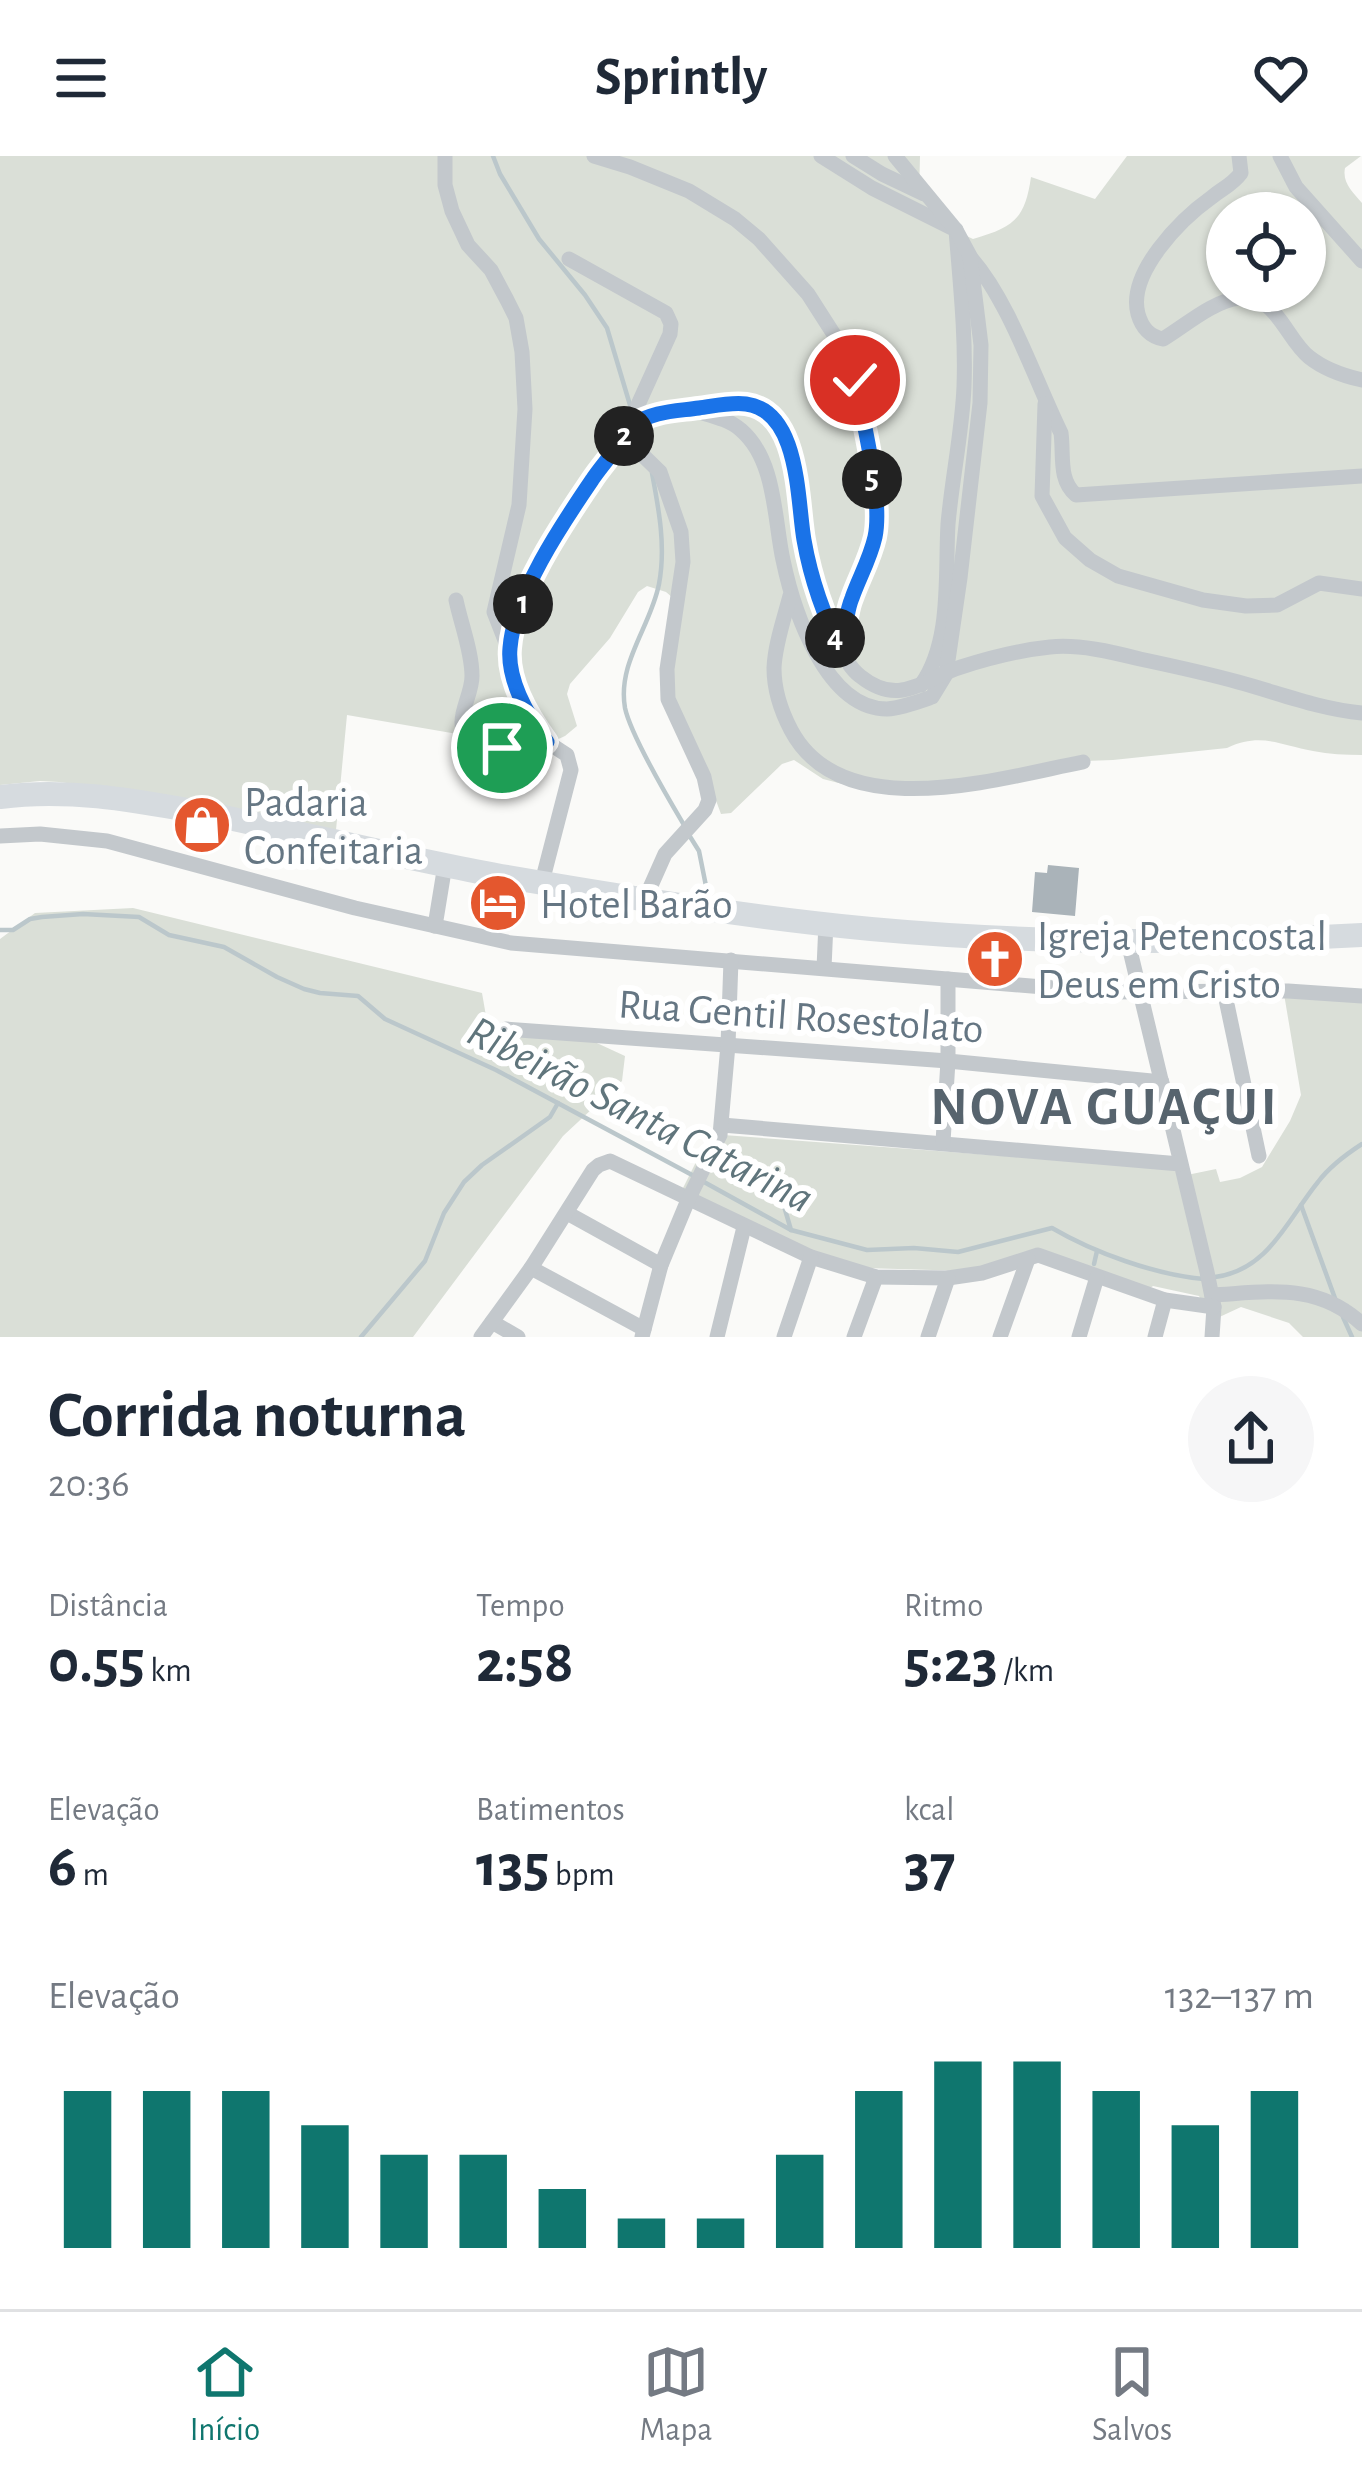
<!DOCTYPE html>
<html lang="pt">
<head>
<meta charset="utf-8">
<style>
  body { margin:0; font-family:"Alegreya Sans",sans-serif; background:#f6f6f7; color:#1f2937; height:100vh; display:flex; flex-direction:column; font-size:45px; white-space:nowrap }
  * { box-sizing:border-box; margin:0 }
  p { font-size:39px; color:#747a83 }
  .icon { flex:none; width:66px; height:66px; fill:none; stroke:currentColor; stroke-width:2; stroke-linecap:round; stroke-linejoin:round }
  .map { position:relative; height:1181px; overflow:hidden }
  .sheet { display:flex; flex-direction:column; background:#fff; flex:1 }
  .sheet>* { flex:none }
  .controls { position:absolute; left:1206px; top:36px; display:grid; gap:24px }
  .controls a { display:grid; place-items:center; width:120px; height:120px; border-radius:50%; background:#fff; box-shadow:0 3px 9px #0004; font-size:60px }
  .pin { position:absolute; display:grid; place-items:center; width:102px; height:102px; color:#fff; margin:-51px; border:6px solid #fff; border-radius:50%; box-shadow:0 3px 12px #0007 }
  .km { position:absolute; width:60px; height:60px; margin:-30px; border-radius:50%; background:#222; color:#fff; font-size:33px; line-height:60px; text-align:center }
  .round { display:grid; place-items:center; flex:none; width:126px; height:126px; border-radius:63px; background:#f6f6f7 }
  .headline { display:flex; align-items:center; justify-content:space-between; height:204px; padding:0 48px }
  h1 { font-size:66px; font-weight:700; line-height:90px }
  .stats { display:grid; grid-template-columns:repeat(3,1fr); gap:18px; height:204px; padding:12px 48px }
  .stats div { display:grid; align-content:center }
  .stats b { font-size:60px; font-weight:700 }
  .stats small { font-size:33px; font-weight:400 }
  .stats p { font-size:33px }
  .chart { height:336px; padding:24px 48px }
  .chart p { display:flex; justify-content:space-between }
  .chart svg { width:100%; height:216px; margin-top:12px; stroke:#0f766e; stroke-width:6 }
  header { display:flex; justify-content:space-between; align-items:center; height:156px; padding:0 48px; background:#fff; font-size:54px; font-weight:700 }
  .tab-bar { display:flex; justify-content:space-around; align-items:center; height:168px; border-top:3px solid #e0e1e3; background:#fff; font-size:33px; color:#747a83 }
  .tab-bar a { display:grid; justify-items:center; gap:6px }
  .tab-bar .on { color:#0f766e }
  .map>svg:first-child { display:block }
  .green { fill:#dadfd7; fill-rule:evenodd }
  .lines { fill:none; stroke-linecap:round; stroke-linejoin:round }
  .stream { stroke:#bbc7cb; stroke-width:4.5 }
  .building { fill:#aab3b9 }
  .minor { stroke:#c3c8cc; stroke-width:15 }
  .trunk { stroke:#d6dbdf; stroke-width:24 }
  .route-casing { stroke:#fff; stroke-width:24 }
  .route { stroke:#1a73e8; stroke-width:15 }
  .labels { text-anchor:middle; stroke-width:12; stroke-linejoin:round; paint-order:stroke }
  .poi-label { font-size:42px; fill:#657683; stroke:#fff; text-anchor:start }
  .street-label { font-size:42px; fill:#657683; stroke:#fff }
  .water-label { font-size:45px; font-style:italic; fill:#60757c; stroke:#fff }
  .district-label { font-size:54px; font-weight:bold; letter-spacing:3px; fill:#57646e; stroke:#fff }
</style>
</head>
<body>
<header><svg class="icon" aria-label="menu" viewBox="0 0 24 24"><path d="M4 6h16M4 12h16M4 18h16"/></svg>Sprintly<svg class="icon" aria-label="heart" viewBox="0 0 24 24"><path d="M12 20l-8-8c-3-5 5-10 8-4 3-6 11-1 8 4z"/></svg></header>
<div class="map">
<svg width="1362" height="1181" viewBox="0 0 1362 1181">
  <rect width="100%" height="100%" fill="#fafaf8"/>
  <g class="green">
    <path d="M0,0H920L919,40L948,71L973,83C1014,71 1025,63 1031,21L1095,43L1127,0H1361L1345,12C1342,27 1353,36 1362,47V599C1345,599 1329,598 1313,595C1279,589 1261,576 1227,592L1113,604L1056,606L961,630L866,634L823,623L794,604L782,608L731,657L721,658C709,623 689,590 677,554C666,519 672,478 673,442L666,436L647,430L638,436L610,482L570,528L567,538L577,570L565,580L552,586L533,587L498,585L347,559L336,674L202,645L59,626L40,625L0,629ZM1227,57H1305V135H1227Z"/>
    <path d="M133,752L482,837L489,877L586,882L625,900L622,925L563,980L413,1181H0V783L35,757Z"/>
    <path d="M1284,838L1362,842V1181H1303L1289,1167L1241,1151L1213,1164L1199,1140L1153,1130L1149,1133L1036,1095L967,1115L864,1112L826,1103L681,1036L710,978L1165,1012L1187,1019L1216,1013L1220,1026L1240,1022L1262,1011L1290,965L1301,939Z"/>
  </g>
  <g class="lines">
    <g class="stream">
      <path d="M493,0L500,18L539,83L585,139L607,172L630,249"/>
      <path d="M637,272L645,295"/>
      <path d="M652,317C659,354 666,391 659,428C651,470 617,507 625,552C631,580 668,642 684,669"/>
      <path d="M689,679L699,695L707,735"/>
      <path d="M0,774H13L30,763L42,761L83,758L139,761L169,779L224,791L277,821L304,833L320,837L358,840L385,863L496,914L694,1020"/>
      <path d="M704,1026L791,1074L867,1094L914,1092L958,1096L1052,1072C1093,1096 1155,1119 1204,1123"/>
      <path d="M779,1033L791,1074"/>
      <path d="M1301,1049L1336,1145"/>
      <path d="M1094,1108L1097,1095"/>
      <path d="M1215,1121C1269,1114 1287,1064 1318,1026C1330,1010 1345,999 1362,988"/>
      <path d="M1343,1161L1352,1181"/>
      <path d="M361,1181L425,1105L444,1057L464,1026L482,1009L550,961L558,947"/>
    </g>
  </g>
  <path class="building" d="M1048,709L1079,712L1075,760L1032,756L1035,716L1047,717Z"/>
  <g class="lines">
    <g class="minor">
      <path d="M445,0V29L452,55L468,89L491,114L507,144L516,162L522,196L525,253L519,349L494,456L508,492"/>
      <path d="M594,0L630,11L689,35L735,63L759,83L808,138L840,188L855,224L867,284L877,358L876,378L868,404L849,447L843,497"/>
      <path d="M821,0L872,32L956,74C960,126 966,179 964,231C962,277 952,322 948,368C945,419 952,486 921,529"/>
      <path d="M853,0L882,18L924,38"/>
      <path d="M1239,0L1241,17C1232,29 1223,32 1212,41C1181,63 1127,117 1138,158C1142,172 1149,180 1163,183C1186,169 1213,145 1239,142C1276,137 1286,183 1309,201C1324,213 1344,220 1362,224"/>
      <path d="M1280,0L1296,31L1362,105"/>
      <path d="M971,102C1009,145 1035,224 1061,277C1064,299 1058,324 1076,339L1362,320"/>
      <path d="M569,103L666,157L671,168L670,178L627,273"/>
      <path d="M1045,248L1042,340L1065,382L1090,404L1118,420L1203,444L1246,450L1277,449L1319,427L1362,433"/>
      <path d="M690,253C707,259 728,262 741,274C776,304 774,363 783,404C793,452 825,553 887,553C902,552 918,546 932,541L946,518L960,422L980,247L981,189L970,100L956,74L895,0"/>
      <path d="M628,270C659,255 673,255 707,251C720,249 739,245 752,249C803,267 796,345 804,387C811,420 820,452 835,482C842,495 848,511 860,520C900,552 922,523 961,511C989,502 1021,494 1050,491C1079,488 1112,496 1140,503C1173,510 1206,517 1238,526C1279,537 1319,553 1362,557"/>
      <path d="M790,440C784,463 775,488 774,512C774,534 781,555 791,574C842,671 1000,622 1083,606"/>
      <path d="M456,444C461,468 472,496 472,520C472,536 462,551 462,566C461,593 516,594 535,596L547,586C528,560 507,525 510,492C513,441 588,319 624,281L660,316L681,376L683,406L667,513L668,543L704,621L709,644L705,654L665,698L645,743"/>
      <path d="M0,680L40,678L107,685L355,752L511,787L1104,836L1288,835L1362,840"/>
      <path d="M542,726L571,614L567,599L547,586"/>
      <path d="M435,770L445,709"/>
      <path d="M1128,786L1207,1116L1214,1151L1212,1181"/>
      <path d="M824,812L826,767"/>
      <path d="M1224,834L1259,1000"/>
      <path d="M506,873L948,905L1162,926"/>
      <path d="M722,969L1180,1008"/>
      <path d="M943,986L948,905V823"/>
      <path d="M567,1057L661,1109"/>
      <path d="M531,1112L644,1173"/>
      <path d="M1212,1139C1268,1136 1317,1126 1362,1168"/>
      <path d="M492,1166L518,1181"/>
      <path d="M481,1181L531,1112L593,1014L599,1009L610,1005L811,1101L876,1121L948,1122L982,1117L1038,1099L1165,1144L1214,1151"/>
      <path d="M642,1181L661,1109L688,1044L720,979L728,889L731,804"/>
      <path d="M717,1181L744,1071"/>
      <path d="M784,1181L811,1101"/>
      <path d="M854,1181L876,1121"/>
      <path d="M928,1181L948,1122"/>
      <path d="M1000,1181L1028,1103"/>
      <path d="M1079,1181L1097,1121"/>
      <path d="M1155,1181L1165,1144"/>
    </g>
    <path class="trunk" d="M0,641C68,632 132,644 199,656C300,676 400,702 501,720C624,741 747,761 871,773C1034,788 1199,788 1362,779"/>
  </g>
  <g class="lines">
    <g class="route-casing">
      <path id="route" d="M502,592L536,596L547,586C528,560 507,524 510,492C514,439 562,368 592,324C603,307 621,290 628,270C657,255 668,256 699,252C714,250 731,246 746,248C800,255 797,344 804,384C811,424 824,461 843,498C845,480 845,459 852,442C859,422 870,403 875,381C883,344 863,264 855,224"/>
    </g>
    <use href="#route" class="route"/>
  </g>
  <defs>
    <g id="shop-disc" transform="scale(3)"><circle r="9.5" fill="#e4572e" stroke="#fff"/><path d="M-5-2.5h2.3a2.7 3.5 0 0 1 5.4 0H5L5.5 6h-11ZM-1.5-2.5h3a1.5 2.3 0 0 0-3 0Z" fill="#fff"/></g>
    <g id="hotel-disc" transform="scale(3)"><circle r="9.5" fill="#e4572e" stroke="#fff"/><path d="M-6-4.5h1.5V1H6V5H4.5V3h-9V5H-6ZM-4 0a1.8 1.8 0 1 1 3.6 0ZM.5 0V-2.5h3Q6-2.5 6 0Z" fill="#fff"/></g>
    <g id="church-disc" transform="scale(3)"><circle r="9.5" fill="#e4572e" stroke="#fff"/><path d="M-1.2-6h2.4v3.5h3.3v2.4h-3.3V6h-2.4V-.1h-3.3v-2.4h3.3Z" fill="#fff"/></g>
  </defs>
  <g fill-rule="evenodd">
    <use href="#shop-disc" x="202" y="669"/>
    <use href="#hotel-disc" x="498" y="747"/>
    <use href="#church-disc" x="995" y="803"/>
  </g>
  <g class="labels">
    <g class="poi-label">
      <text x="244" y="660">Padaria<tspan x="244" dy="48">Confeitaria</tspan></text>
      <text x="540" y="762">Hotel Barão</text>
      <text x="1037" y="794">Igreja Petencostal<tspan x="1037" dy="48">Deus em Cristo</tspan></text>
    </g>
    <g class="street-label">
      <text transform="translate(801 859) rotate(4)" y="15">Rua Gentil Rosestolato</text>
    </g>
    <g class="water-label">
      <text transform="translate(641 957) rotate(27)" y="16">Ribeirão Santa Catarina</text>
    </g>
    <g class="district-label">
      <text x="1105" y="968">NOVA GUAÇUI</text>
    </g>
  </g>
</svg>
<div class="controls">
<a><svg class="icon" aria-label="locate" viewBox="0 0 24 24"><circle cx="12" cy="12" r="6"/><path d="M12 2v4M12 18v4M2 12h4M18 12h4"/></svg></a>
</div>
<div class="pin" style="left:502px;top:592px;background:#1e9e55"><svg class="icon" aria-label="arrive" viewBox="0 0 24 24"><path d="M6 21V4h12l-3 4 3 4H6"/></svg></div>
<div class="pin" style="left:855px;top:224px;background:#d93025"><svg class="icon" aria-label="check" viewBox="0 0 24 24"><path d="M5 12l5 5 9-10"/></svg></div>
<b class="km" style="left:523px;top:448px">1</b>
<b class="km" style="left:624px;top:280px">2</b>
<b class="km" style="left:835px;top:482px">4</b>
<b class="km" style="left:872px;top:323px">5</b>
</div>
<section class="sheet">
<div class="headline"><div><h1>Corrida noturna</h1><p>20:36</p></div><a class="round"><svg class="icon" aria-label="share" viewBox="0 0 24 24"><path d="M12 15V3M7 8l5-5 5 5M5 13v7h14v-7"/></svg></a></div>
<div class="stats">
<div><p>Distância</p><b>0.55<small> km</small></b></div>
<div><p>Tempo</p><b>2:58</b></div>
<div><p>Ritmo</p><b>5:23<small> /km</small></b></div>
</div>
<div class="stats">
<div><p>Elevação</p><b>6<small> m</small></b></div>
<div><p>Batimentos</p><b>135<small> bpm</small></b></div>
<div><p>kcal</p><b>37</b></div>
</div>
<div class="chart"><p><span>Elevação</span>132–137 m</p>
<svg viewBox="0 0 160 44" preserveAspectRatio="none"><path d="M5 44V12M15 44V12M25 44V12M35 44V19M45 44V25M55 44V25M65 44V32M75 44V38M85 44V38M95 44V25M105 44V12M115 44V6M125 44V6M135 44V12M145 44V19M155 44V12"/></svg>
</div>
</section>
<nav class="tab-bar">
<a class="on"><svg class="icon" aria-label="home" viewBox="0 0 24 24"><path d="M3 11l9-7 9 7M6 9v11h12V9"/></svg>Início</a>
<a><svg class="icon" aria-label="map" viewBox="0 0 24 24"><path d="M3 6l6-2 6 2 6-2v14l-6 2-6-2-6 2zM9 4v14M15 6v14"/></svg>Mapa</a>
<a><svg class="icon" aria-label="saved" viewBox="0 0 24 24"><path d="M7 4h10v16l-5-4-5 4z"/></svg>Salvos</a>
</nav>
</body>
</html>
